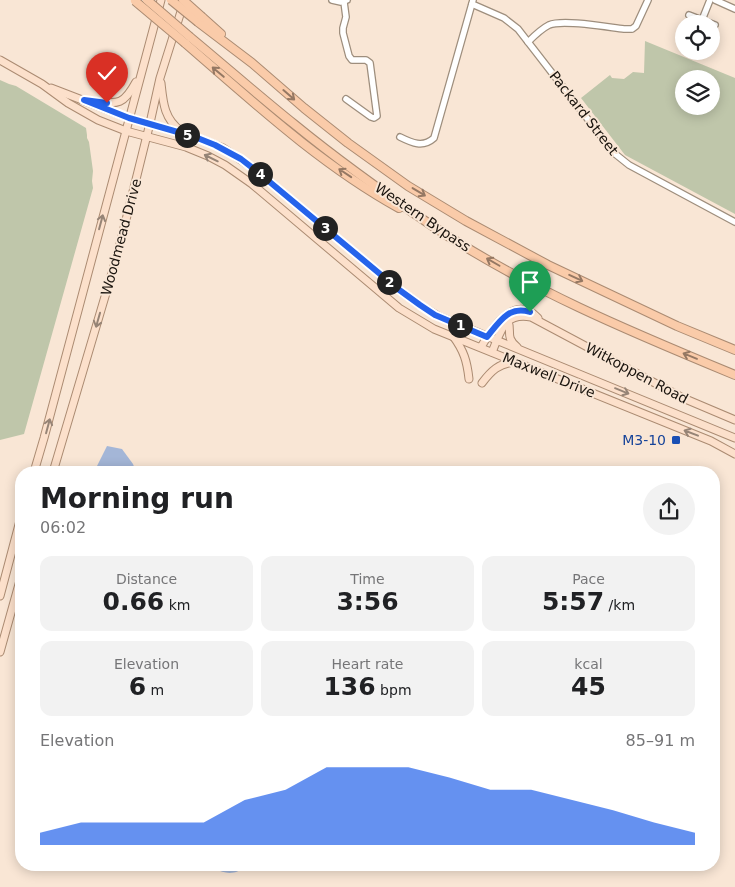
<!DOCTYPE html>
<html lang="en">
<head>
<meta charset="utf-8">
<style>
  body { margin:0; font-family:"DejaVu Sans",sans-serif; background:#f2f2f2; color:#202124; height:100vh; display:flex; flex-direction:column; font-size:19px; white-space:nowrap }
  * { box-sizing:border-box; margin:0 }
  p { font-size:16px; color:#757577 }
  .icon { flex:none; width:28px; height:28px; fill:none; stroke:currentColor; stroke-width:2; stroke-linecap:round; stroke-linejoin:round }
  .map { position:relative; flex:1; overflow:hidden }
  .side { position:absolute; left:15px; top:466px; width:705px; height:405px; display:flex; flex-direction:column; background:#fff; border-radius:20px; box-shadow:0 2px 12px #0003 }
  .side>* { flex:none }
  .controls { position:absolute; left:675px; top:15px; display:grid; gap:10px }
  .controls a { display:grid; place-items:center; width:45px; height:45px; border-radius:50%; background:#fff; box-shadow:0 2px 12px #0003; font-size:25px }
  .pin { position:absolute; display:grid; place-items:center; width:42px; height:42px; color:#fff; margin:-51px -21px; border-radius:50% 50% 50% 0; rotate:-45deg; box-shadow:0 0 5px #0007 }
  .pin .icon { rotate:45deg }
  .km { position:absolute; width:25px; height:25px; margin:-12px; border-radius:50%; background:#222; color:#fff; font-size:14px; line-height:25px; text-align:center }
  .round { display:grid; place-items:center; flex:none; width:52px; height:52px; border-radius:26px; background:#f2f2f2 }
  .head { display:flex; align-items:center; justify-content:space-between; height:85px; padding:0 25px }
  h1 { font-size:28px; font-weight:600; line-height:38px }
  .stats { display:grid; grid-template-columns:repeat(3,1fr); gap:8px; height:85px; padding:5px 25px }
  .stats div { display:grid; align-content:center; border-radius:12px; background:#f2f2f2; text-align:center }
  .stats b { font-size:25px; font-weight:600 }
  .stats small { font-size:14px; font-weight:400 }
  .stats p { font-size:14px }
  .chart { height:140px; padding:10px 25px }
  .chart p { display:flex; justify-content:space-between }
  .chart svg { width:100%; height:90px; margin-top:5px; fill:#2563eb; opacity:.7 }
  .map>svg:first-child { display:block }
  .green { fill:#bfc6aa; fill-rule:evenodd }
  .water { fill:#a4b6d7 }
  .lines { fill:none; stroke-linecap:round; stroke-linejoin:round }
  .minor-casing { stroke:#9e8e7d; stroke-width:8 }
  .major-casing { stroke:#ab8b72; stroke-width:9 }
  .highway-casing { stroke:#ab8b72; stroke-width:10 }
  .minor { stroke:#fff; stroke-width:5.5 }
  .major { stroke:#fce0cb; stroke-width:7 }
  .highway { stroke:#facba9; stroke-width:8 }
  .highway-bridge-casing { stroke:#ab8b72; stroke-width:10; stroke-linecap:butt }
  .highway-bridge { stroke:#facba9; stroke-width:8 }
  .oneway { stroke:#957863 }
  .oneway2 { stroke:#968476 }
  .route-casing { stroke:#fff; stroke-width:10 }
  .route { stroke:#2563eb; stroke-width:6 }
  .transit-dot { fill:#1a4fb4; stroke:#f9e6d5; stroke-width:2 }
  .labels { text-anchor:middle; stroke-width:4; stroke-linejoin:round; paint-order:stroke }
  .street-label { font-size:14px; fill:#19130d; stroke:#f9e6d5 }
  .transit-label { font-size:14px; fill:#164399; stroke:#f9e6d5; text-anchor:end }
</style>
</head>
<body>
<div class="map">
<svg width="735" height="887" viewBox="0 0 735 887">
  <rect width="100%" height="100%" fill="#f9e6d5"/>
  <g class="green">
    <path d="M645,41L735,78V214L625,155L581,98L610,75L612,78L624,79L633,72L644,73ZM684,79H711V106H684Z"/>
    <path d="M0,80L9,84L16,86L86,128L87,135V138L89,142L93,171L92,181L93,188L24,434L0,440Z"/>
  </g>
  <g class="water">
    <path d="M107,446L122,449L133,464L136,472H94Z"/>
    <path d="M208,865H248C233,877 224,874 208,865Z"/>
  </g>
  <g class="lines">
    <g class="minor-casing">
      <g id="minor">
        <path d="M332,0L341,2L347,0"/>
        <path d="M715,0L735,9"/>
        <path d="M344,2L346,17L343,28V33L349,56L352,60H366L370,63L377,116L374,118L371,117L346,99"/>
        <path d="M472,4L504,18L518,29L614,153L629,165L735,222"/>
        <path d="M689,15L715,25"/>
        <path d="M702,20L710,0"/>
        <path d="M528,42C534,36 541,29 549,25C563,19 607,27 624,29H632L636,26L648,0"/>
        <path d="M400,137C412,143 423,148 434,138L473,0"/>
      </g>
    </g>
    <g class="major-casing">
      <g id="major">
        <path d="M0,60L42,84L68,103L98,120L126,131L186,147L208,156L225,165L252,184L399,308L434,329L711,441L735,454"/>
        <path d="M161,83C163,102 164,119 181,131"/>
        <path d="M51,88L129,118L195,137L223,148L253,168L398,289L420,305L440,317L735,438"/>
        <path d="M92,101C118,104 123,106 136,82"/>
        <path d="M508,321C512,332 505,337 517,347"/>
        <path d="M453,336C464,351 467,361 469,379"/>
        <path d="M481,347C492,328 515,293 538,318"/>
        <path d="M492,352C501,332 503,312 531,317L683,398L735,420"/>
        <path d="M482,383C491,371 499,363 515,362"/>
        <path d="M34,472L44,438L161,0"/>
        <path d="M53,472L117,256L150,123L160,78L183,5"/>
        <path d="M0,596L21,517"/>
        <path d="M0,652L21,577"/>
      </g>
    </g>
    <g class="highway-casing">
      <g id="highway">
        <path d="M202,17L221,34"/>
        <path d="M198,22L252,63L304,108L348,143L408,186L466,221L548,265L677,326L735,350"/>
        <path d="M190,37C225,66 259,96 294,124C338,160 384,193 431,225C525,288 631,332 735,375"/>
        <path d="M185,43C252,101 321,165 399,208"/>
      </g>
    </g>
    <use href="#minor" class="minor"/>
    <use href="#major" class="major"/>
    <use href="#highway" class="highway"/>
    <g class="highway-bridge-casing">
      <g id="highway-bridge">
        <path d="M147,0L190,37"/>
        <path d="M171,0L198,22"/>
        <path d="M183,0L202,17"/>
        <path d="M135,1L185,43"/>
      </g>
    </g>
    <use href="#highway-bridge" class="highway-bridge"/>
  </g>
  <defs><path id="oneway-shaft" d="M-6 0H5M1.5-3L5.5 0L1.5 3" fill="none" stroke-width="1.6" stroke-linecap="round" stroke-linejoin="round" transform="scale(1.25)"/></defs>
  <g class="oneway">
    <use href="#oneway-shaft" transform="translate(218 72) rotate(-140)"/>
    <use href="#oneway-shaft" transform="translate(289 95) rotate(41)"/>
    <use href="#oneway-shaft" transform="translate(345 173) rotate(-146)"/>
    <use href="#oneway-shaft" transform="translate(419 192) rotate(31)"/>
    <use href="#oneway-shaft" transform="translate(493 262) rotate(-150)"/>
    <use href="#oneway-shaft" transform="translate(576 278) rotate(25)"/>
    <use href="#oneway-shaft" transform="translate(690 356) rotate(-158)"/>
  </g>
  <g class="oneway2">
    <use href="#oneway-shaft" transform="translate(211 158) rotate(-154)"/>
    <use href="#oneway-shaft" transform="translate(101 222) rotate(-75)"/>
    <use href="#oneway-shaft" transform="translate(98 320) rotate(106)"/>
    <use href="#oneway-shaft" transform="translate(622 391) rotate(22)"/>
    <use href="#oneway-shaft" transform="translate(48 426) rotate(-75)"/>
    <use href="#oneway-shaft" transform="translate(691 433) rotate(-159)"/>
  </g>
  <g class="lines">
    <g class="route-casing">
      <path id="route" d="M107,103L84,100L129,118L195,137L215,145L241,159L259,173L398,289L420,305L435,315L487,337C499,322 509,305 530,312"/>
    </g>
    <use href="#route" class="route"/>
  </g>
  <rect class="transit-dot" x="671" y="435" width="10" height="10" rx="2.5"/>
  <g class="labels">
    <g class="street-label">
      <text transform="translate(584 113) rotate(52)" y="5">Packard Street</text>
      <text transform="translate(423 217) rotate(34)" y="5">Western Bypass</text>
      <text transform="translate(121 237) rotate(-75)" y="5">Woodmead Drive</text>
      <text transform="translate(637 373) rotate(28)" y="5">Witkoppen Road</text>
      <text transform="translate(549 375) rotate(22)" y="5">Maxwell Drive</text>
    </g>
    <g class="transit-label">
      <text x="666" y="445">M3-10</text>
    </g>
  </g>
</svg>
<div class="controls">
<a><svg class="icon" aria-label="locate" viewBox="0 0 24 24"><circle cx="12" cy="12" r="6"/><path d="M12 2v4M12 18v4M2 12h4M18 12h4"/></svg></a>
<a><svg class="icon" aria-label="layers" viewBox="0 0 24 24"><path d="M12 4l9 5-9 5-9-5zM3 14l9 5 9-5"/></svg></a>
</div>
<div class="pin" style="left:530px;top:312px;background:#1e9e55"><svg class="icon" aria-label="arrive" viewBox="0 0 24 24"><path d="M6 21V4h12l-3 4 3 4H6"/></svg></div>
<div class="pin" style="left:107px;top:103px;background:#d93025"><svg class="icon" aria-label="check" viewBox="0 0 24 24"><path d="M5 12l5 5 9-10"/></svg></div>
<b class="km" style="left:460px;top:325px">1</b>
<b class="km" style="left:389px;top:282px">2</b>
<b class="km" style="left:325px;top:228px">3</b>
<b class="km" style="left:260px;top:174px">4</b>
<b class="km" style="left:187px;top:135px">5</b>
<section class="side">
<div class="head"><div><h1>Morning run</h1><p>06:02</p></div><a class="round"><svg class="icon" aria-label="share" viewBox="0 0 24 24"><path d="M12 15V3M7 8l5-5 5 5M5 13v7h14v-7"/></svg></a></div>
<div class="stats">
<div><p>Distance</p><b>0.66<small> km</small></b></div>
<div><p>Time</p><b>3:56</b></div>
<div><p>Pace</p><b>5:57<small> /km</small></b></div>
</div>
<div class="stats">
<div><p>Elevation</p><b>6<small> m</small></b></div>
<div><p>Heart rate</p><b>136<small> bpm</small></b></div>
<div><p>kcal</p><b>45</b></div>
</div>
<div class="chart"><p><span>Elevation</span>85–91 m</p>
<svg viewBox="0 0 160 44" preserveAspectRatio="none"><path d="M0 44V38L10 33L20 33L30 33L40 33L50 22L60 17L70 6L80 6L90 6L100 11L110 17L120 17L130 22L140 27L150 33L160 38V44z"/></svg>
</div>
</section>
</div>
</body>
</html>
